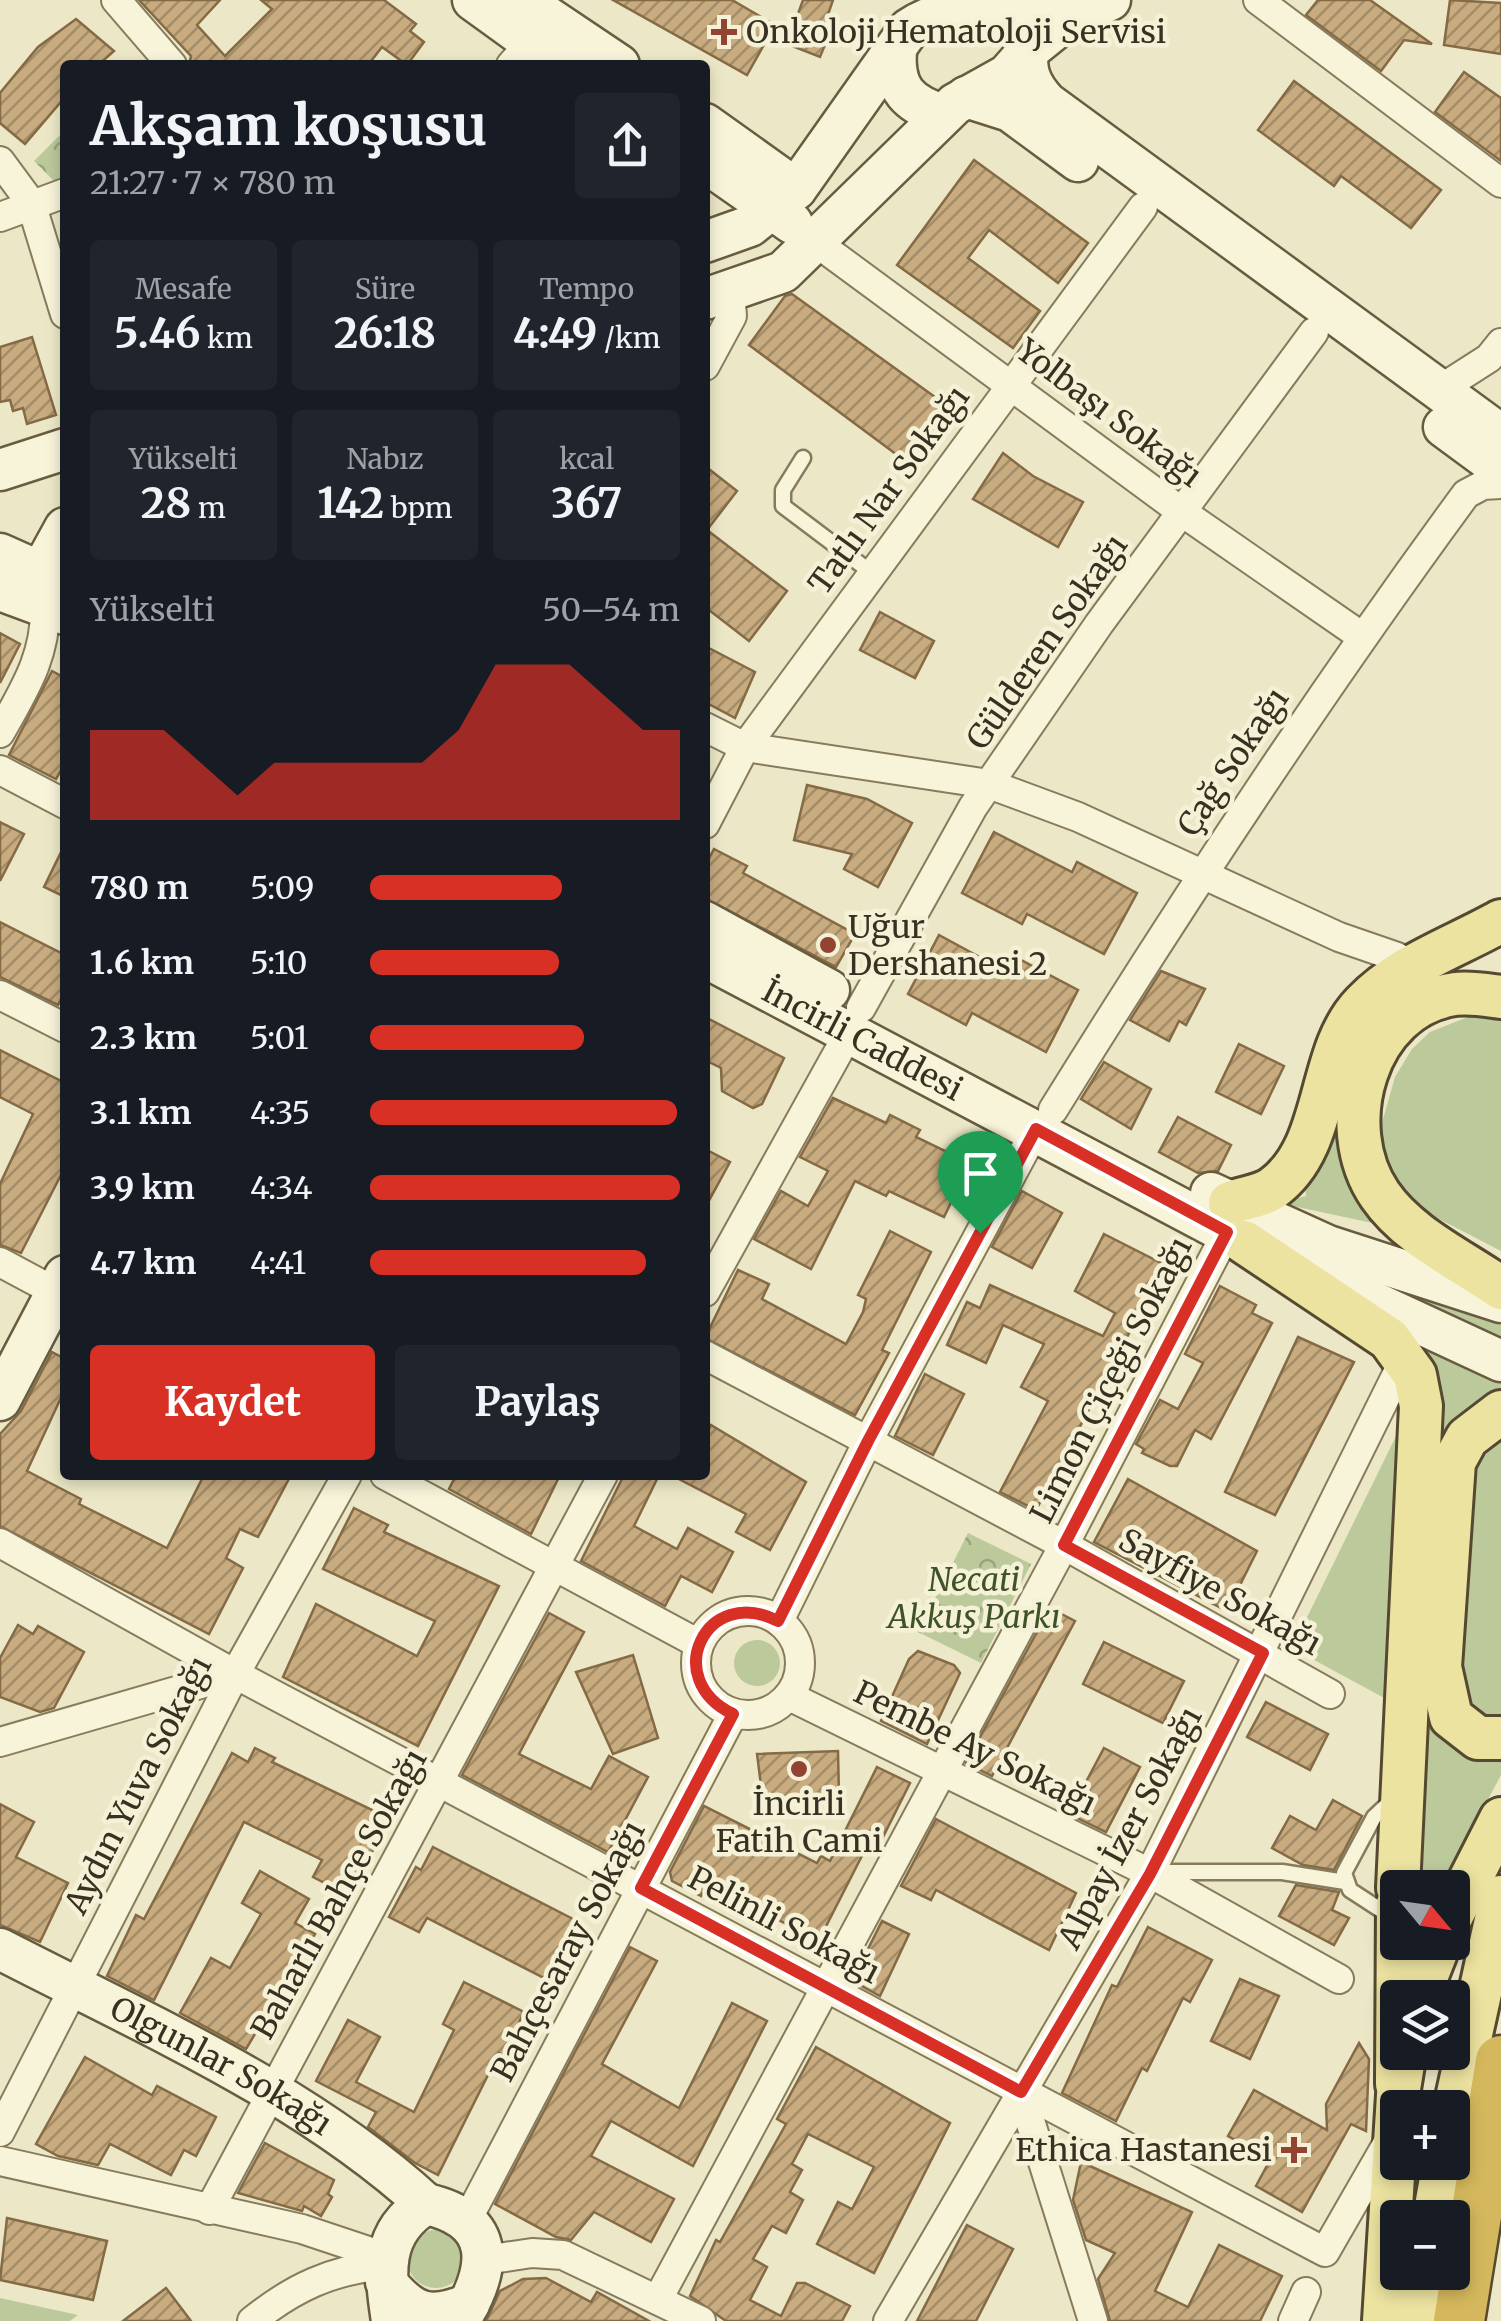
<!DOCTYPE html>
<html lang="tr">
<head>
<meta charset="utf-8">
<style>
  body { margin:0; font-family:Merriweather,serif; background:#20242c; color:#f1f3f6; height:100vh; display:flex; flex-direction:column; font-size:38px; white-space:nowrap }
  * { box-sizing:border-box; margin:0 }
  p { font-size:32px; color:#9ea1a6 }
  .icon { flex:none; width:55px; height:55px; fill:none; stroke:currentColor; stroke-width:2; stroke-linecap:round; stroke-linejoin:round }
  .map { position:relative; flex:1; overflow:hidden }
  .details { position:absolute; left:60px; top:60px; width:650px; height:1420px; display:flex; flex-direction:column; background:#171b24; border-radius:10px; box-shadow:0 5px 15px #0003 }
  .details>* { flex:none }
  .needle { width:65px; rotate:119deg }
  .fabs { position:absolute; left:1380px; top:1870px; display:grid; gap:20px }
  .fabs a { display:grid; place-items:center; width:90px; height:90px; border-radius:10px; background:#171b24; box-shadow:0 5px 15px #0003; font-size:50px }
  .pin { position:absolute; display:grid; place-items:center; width:85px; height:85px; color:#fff; margin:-102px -42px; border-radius:50% 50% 50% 0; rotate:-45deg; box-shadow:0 0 10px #0007 }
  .pin .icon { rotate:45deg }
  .round { display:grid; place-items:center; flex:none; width:105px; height:105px; border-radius:10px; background:#20242c }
  .overview { display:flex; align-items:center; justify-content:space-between; height:170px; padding:0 30px }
  h1 { font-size:55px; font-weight:700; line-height:75px }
  .metrics { display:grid; grid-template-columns:repeat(3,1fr); gap:15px; height:170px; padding:10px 30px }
  .metrics div { display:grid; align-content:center; border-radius:10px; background:#20242c; text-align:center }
  .metrics b { font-size:42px; font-weight:700 }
  .metrics small { font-size:28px; font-weight:400 }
  .metrics p { font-size:28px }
  .chart { height:280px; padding:20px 30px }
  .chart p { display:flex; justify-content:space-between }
  .chart svg { width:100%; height:180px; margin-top:10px; fill:#d93025; opacity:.7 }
  .primary-button { display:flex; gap:20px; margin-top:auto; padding:20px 30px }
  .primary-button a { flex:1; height:115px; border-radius:10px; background:#d93025; color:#fff; font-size:40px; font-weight:700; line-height:115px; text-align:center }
  .primary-button a+a { background:#20242c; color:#f1f3f6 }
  ul { padding:0 30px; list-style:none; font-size:32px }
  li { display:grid; grid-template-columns:160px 120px 1fr; align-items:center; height:75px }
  li i { height:25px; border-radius:12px; background:#d93025 }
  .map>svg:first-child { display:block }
  .green { fill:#bbc99b }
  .forest { fill:url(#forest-crowns) }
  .building { fill:url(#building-hatch); stroke:#846a45; stroke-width:2.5 }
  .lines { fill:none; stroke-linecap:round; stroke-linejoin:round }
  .lane-casing { stroke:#867b5d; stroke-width:19 }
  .street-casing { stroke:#867b5d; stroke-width:32 }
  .secondary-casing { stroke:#685c40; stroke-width:45 }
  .primary-casing { stroke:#554931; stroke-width:48 }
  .highway-casing { stroke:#554931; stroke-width:55 }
  .lane { stroke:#f7f4da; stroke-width:14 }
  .street { stroke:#f7f4da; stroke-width:28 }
  .secondary { stroke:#f7f4da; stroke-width:40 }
  .primary { stroke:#ece3a1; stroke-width:42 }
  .highway { stroke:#d5b85d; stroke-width:50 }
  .route-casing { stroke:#fff; stroke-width:20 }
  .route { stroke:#d93025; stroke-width:12 }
  .poi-dot { fill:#924331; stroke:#f4f1d6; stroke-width:4 }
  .labels { text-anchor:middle; stroke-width:9; stroke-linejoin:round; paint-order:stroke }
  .poi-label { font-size:32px; fill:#383020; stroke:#f4f1d6; text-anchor:start }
  .street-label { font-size:32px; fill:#383020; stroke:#f4f1d6 }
  .park-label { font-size:32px; font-style:italic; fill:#405328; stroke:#f4f1d6 }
</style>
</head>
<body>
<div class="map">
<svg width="1501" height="2321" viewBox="0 0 1501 2321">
  <defs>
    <pattern id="forest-crowns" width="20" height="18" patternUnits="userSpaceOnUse" patternTransform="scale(2.5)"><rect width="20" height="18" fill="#bbc99b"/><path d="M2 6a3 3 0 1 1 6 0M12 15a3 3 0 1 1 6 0" fill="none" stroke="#99a47e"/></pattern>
    <pattern id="building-hatch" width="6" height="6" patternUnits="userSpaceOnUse" patternTransform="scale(2.5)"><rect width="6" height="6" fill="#c8ab7f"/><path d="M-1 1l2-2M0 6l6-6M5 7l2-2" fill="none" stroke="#a38c68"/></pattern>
  </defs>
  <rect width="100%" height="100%" fill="#ece8c7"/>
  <g class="green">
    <path d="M1478,1013L1501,1017V1251L1410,1204L1385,1163L1378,1137L1395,1077L1412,1049L1430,1032Z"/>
    <path d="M1331,1130H1339L1377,1224L1279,1203L1306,1196L1305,1184Z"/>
    <path d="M1397,1287L1501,1325V1341Z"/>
    <path d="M1410,1337L1501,1382V1396L1473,1409L1440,1441Z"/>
    <path d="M1400,1428L1388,1700L1292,1648Z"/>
    <path d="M1501,1433V1718L1477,1719L1463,1698L1458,1665L1470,1471Z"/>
    <circle cx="757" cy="1663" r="23"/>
    <path d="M1419,1695C1440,1739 1449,1760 1501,1759V1775L1441,1887L1414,1888Z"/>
    <circle cx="436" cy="2259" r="29"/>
    <path d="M0,2298L78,2315L70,2321H0Z"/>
  </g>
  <g class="forest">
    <path d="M65,130V179L55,182L34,161Z"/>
    <path d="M968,1533L1031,1564L981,1663L918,1632Z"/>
  </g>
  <g class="building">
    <path d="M139,0H220L197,25L225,56L272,9L261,0H384L416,24L410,31L424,42L407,65L382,47L368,65H189L191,56Z"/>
    <path d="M613,0H732L775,25L747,75Z"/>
    <path d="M803,0H833L822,32L829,35L820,57L787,44Z"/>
    <path d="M1318,0H1370L1432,44L1404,40L1381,71L1306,15Z"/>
    <path d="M1450,0L1501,3V54L1444,45Z"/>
    <path d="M76,19L114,51L98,65H65V97L25,144L0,123V93L38,47Z"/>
    <path d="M1464,72L1501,98V161L1435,112Z"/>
    <path d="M1294,81L1441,190L1411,228L1341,176L1334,186L1258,130Z"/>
    <path d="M974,160L1088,243L1058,283L989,230L968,258L1040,311L1013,348L897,265Z"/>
    <path d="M792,294L953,410L912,466L749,345L785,296Z"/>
    <path d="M32,337L56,415L27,424L23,408L13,411L10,400L0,402V347Z"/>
    <path d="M1003,453L1033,476L1083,502L1058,547L973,499Z"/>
    <path d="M705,466L737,491L707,530L787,591L749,641L705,607Z"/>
    <path d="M880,612L934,641L915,678L860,650Z"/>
    <path d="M0,633L20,644L0,683Z"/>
    <path d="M705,646L755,672L735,718L705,702Z"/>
    <path d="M52,671L65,678V763L56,779L9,755Z"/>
    <path d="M807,785L867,799L912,823L878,887L844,869L852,854L794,840Z"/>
    <path d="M0,822L24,834L0,881Z"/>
    <path d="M994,832L1072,872L1077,862L1137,893L1104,954L1027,914L1022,924L962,893Z"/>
    <path d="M65,844V897L44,887Z"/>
    <path d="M714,849L747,866L743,873L855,934L836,967L705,898V866Z"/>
    <path d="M0,922L65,955V991L58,1005L0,977Z"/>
    <path d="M939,935L1011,974L1019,959L1078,990L1046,1052L972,1013L966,1025L908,994Z"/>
    <path d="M1161,971L1205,989L1186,1025L1179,1021L1169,1041L1130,1020Z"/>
    <path d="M705,1017L784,1058L762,1104L753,1108L722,1091L721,1068L705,1060Z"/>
    <path d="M1239,1044L1284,1066L1261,1114L1216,1092Z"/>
    <path d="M0,1050L65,1083V1167L21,1253L0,1245V1184L33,1114L0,1097Z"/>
    <path d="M1104,1062L1151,1089L1131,1129L1081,1099Z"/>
    <path d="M833,1098L886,1123L890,1115L920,1130L916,1137L970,1163L944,1217L889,1191L886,1196L855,1181L811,1269L754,1239L781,1191L808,1206L828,1171L800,1157Z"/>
    <path d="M1178,1117L1231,1145L1218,1171L1198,1173L1159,1152Z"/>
    <path d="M705,1149L730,1162L705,1208Z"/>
    <path d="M1022,1191L1062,1213L1032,1268L992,1247Z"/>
    <path d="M890,1231L931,1252L882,1350L889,1353L855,1415L705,1338L738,1270L769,1284L762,1299L846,1344L863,1312L866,1299L858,1295Z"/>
    <path d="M1104,1234L1165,1265L1036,1510L1000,1492L1048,1401L1021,1387L1044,1344L1003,1325L986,1363L947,1345L967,1302L980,1308L990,1285L1103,1336L1115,1313L1075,1291Z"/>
    <path d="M1220,1286L1256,1305L1252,1313L1272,1323L1211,1439L1195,1430L1177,1466H1170L1142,1453L1144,1449L1136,1444L1160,1400L1178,1409L1203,1363L1185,1354Z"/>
    <path d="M1298,1337L1354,1362L1275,1515L1225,1492Z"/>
    <path d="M52,1352L65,1359V1389L27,1471L81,1499L79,1504L167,1548L204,1475H291L258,1537L240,1529L226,1558L243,1568L209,1634L0,1526V1434L21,1411Z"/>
    <path d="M925,1374L964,1394L933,1455L895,1436Z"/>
    <path d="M711,1425L806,1482L770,1550L736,1532L746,1514L671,1475H705V1436Z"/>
    <path d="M456,1475H560L531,1534L449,1489Z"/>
    <path d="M624,1475H659L634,1526L677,1549L688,1528L733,1552L712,1592L681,1576L665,1606L581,1561Z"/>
    <path d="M1128,1479L1257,1551L1227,1611L1094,1542Z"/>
    <path d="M354,1508L388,1525L384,1532L499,1586L418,1746L283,1677L316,1604L417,1656L435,1621L323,1569Z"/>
    <path d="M1050,1608L1075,1621L992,1776L966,1763Z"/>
    <path d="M549,1613L584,1632L519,1754L591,1789L609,1756L648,1777L608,1852L462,1775Z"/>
    <path d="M18,1625L33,1634L38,1626L84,1652L54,1708L40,1712L0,1697V1658Z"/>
    <path d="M1104,1642L1184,1681L1163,1723L1083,1684Z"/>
    <path d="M918,1651L954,1665L960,1673L927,1744L881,1721L909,1659Z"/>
    <path d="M633,1655L658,1738L613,1754L576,1672Z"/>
    <path d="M1266,1702L1328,1734L1310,1770L1247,1737Z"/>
    <path d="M255,1748L275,1758L272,1762L389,1818L350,1896L313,1877L322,1860L244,1822L154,2000L107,1976L136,1915L144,1919L232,1753L248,1762Z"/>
    <path d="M1104,1748L1140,1767L1106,1832L1069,1814Z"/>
    <path d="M838,1751L839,1796L763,1801L757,1754Z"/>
    <path d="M877,1767L910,1783L876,1851L867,1846L819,1940L768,1915L765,1920L704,1889L701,1896L672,1881L670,1872L704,1806L817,1863L821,1856L830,1861Z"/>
    <path d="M1333,1800L1362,1816L1334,1870L1303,1865L1272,1848L1290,1816L1316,1830Z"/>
    <path d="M0,1804L34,1822L16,1857L68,1883L40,1942L0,1925Z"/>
    <path d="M936,1819L1076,1893L1049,1950L936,1890L931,1900L901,1886Z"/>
    <path d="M433,1847L575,1920L546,1979L427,1918L419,1932L389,1917L416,1867L421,1870Z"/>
    <path d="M260,1871L309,1899L295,1923L315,1934L246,2049L180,2013L211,1958L230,1968L261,1914L242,1903Z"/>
    <path d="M1296,1885L1339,1892L1332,1910L1349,1918L1334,1945L1279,1916Z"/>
    <path d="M882,1921L909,1934L880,1996L852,1981Z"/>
    <path d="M1148,1927L1212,1960L1190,2002L1183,1998L1147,2071L1142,2068L1116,2121L1062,2093L1112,1985L1117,1987Z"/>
    <path d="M630,1947L657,1961L602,2064L679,2108L732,2003L767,2021L693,2166L611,2121L591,2156L674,2199L651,2242L594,2212L571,2240L556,2237L495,2204Z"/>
    <path d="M1240,1979L1279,1996L1250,2059L1211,2041Z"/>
    <path d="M464,1982L524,2012L503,2055L499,2053L438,2175L415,2163L368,2127L376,2112L316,2081L348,2020L380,2037L356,2082L414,2112L454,2030L443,2024Z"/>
    <path d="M1359,2043L1369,2059L1366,2131L1351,2124L1302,2212L1256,2186L1270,2160L1228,2136L1254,2090L1327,2130L1326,2104Z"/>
    <path d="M816,2047L950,2123L874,2273L817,2244L838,2202L852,2209L874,2167L808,2134L792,2164L802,2170L790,2192L803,2200L786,2233L772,2226L753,2259L767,2267L750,2300L781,2316L797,2283H805L850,2306L842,2321H726L690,2296L716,2240L720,2242L786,2124L777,2119Z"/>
    <path d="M85,2057L152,2095L157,2086L216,2117L196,2156L184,2150L171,2175L110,2144L98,2165L58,2156L36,2144Z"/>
    <path d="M265,2143L334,2180L328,2194L332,2197L321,2216L304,2206L302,2211L238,2193Z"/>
    <path d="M1081,2162L1192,2212L1155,2291L1188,2307L1219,2245L1282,2276L1260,2321H1110L1098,2279L1115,2253L1086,2240L1073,2200Z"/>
    <path d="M7,2218L107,2241L93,2300L0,2280Z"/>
    <path d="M967,2225L1013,2249L976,2321H917Z"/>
    <path d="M546,2278L591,2302L597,2292L649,2321H486L500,2291L523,2279Z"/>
    <path d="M166,2288L191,2321H123Z"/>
  </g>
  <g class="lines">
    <g class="lane-casing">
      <g id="lane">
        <path d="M803,458L783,490V506L872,573"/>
        <path d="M1156,1872H1282L1345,1882"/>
        <path d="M1390,1916L1350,1890L1344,1873L1374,1817L1391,1801"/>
      </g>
    </g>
    <g class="street-casing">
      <g id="street">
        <path d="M116,0L172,65"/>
        <path d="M1258,0L1501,183"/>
        <path d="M511,65L530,43"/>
        <path d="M0,161L31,203L65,314"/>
        <path d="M0,217L65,193"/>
        <path d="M817,243L1182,512L1361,636"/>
        <path d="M705,366L732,316L730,291"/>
        <path d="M1439,390L1489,358L1501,343"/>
        <path d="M705,727L745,747L989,784L1078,817L1339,937L1397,957"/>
        <path d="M0,733C24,690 47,655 45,604"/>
        <path d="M0,770L65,804"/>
        <path d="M705,824L745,747L1143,207"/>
        <path d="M0,995L65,1028"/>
        <path d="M861,1008L973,807L1099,624L1314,332"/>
        <path d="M1053,1110C1184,899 1319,694 1466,494L1483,485L1501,484"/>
        <path d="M0,1262L65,1297"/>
        <path d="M705,1292L850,1031"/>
        <path d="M705,1355L1064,1545L1330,1694"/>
        <path d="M385,1475L699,1644"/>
        <path d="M0,1543L235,1674L1325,2252L1390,2139"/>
        <circle cx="748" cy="1663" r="52"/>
        <path d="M779,1621L868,1441L1036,1129"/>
        <path d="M789,1696L1150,1873L1339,1979"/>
        <path d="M0,1742L235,1674"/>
        <path d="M1021,2092L1093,2321"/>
        <path d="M0,2132L235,1674L347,1475"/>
        <path d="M0,2161L302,2229L386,2257"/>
        <path d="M209,2210L603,1475"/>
        <path d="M466,2222L733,1714"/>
        <path d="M485,2260L532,2253L563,2255L701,2321"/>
        <path d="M658,2299L1064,1545L1227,1232"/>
        <path d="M252,2321C293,2288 331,2270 384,2265"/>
        <path d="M888,2321L1150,1873L1398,1372L1403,1354"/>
        <path d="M1293,2321L1306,2292"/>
      </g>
    </g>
    <g class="secondary-casing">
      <g id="secondary">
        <path d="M473,0L563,65"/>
        <path d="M522,0L619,65"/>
        <path d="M1012,8C1043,49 1009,63 1047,103L1501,435"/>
        <path d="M896,50C893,89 908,104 943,115"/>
        <path d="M966,97L1010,111L1078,161"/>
        <path d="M705,124L796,189"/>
        <path d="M705,162L792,223"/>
        <path d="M705,242L750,226L796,189L909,29C952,0 998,11 1046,0"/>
        <path d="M705,299L783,272L955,104L1007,75L1029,50L1065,21L1110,0"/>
        <path d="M1444,427L1501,469"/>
        <path d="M0,470L65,449"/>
        <path d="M0,554L65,583"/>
        <path d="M0,590L65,614"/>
        <path d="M27,597L65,528"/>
        <path d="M705,922L829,990"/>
        <path id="s1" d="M705,957L1244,1242L1501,1361"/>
        <path d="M1211,1193L1328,1246L1501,1302"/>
        <path d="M0,1400L65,1276"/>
        <path id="s2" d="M0,1949C145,2024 305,2093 426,2204"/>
        <path d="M386,2282C413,2315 430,2320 469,2304"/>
        <path d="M392,2321C385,2275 379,2232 426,2204C499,2220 491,2270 459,2321"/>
      </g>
    </g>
    <g class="primary-casing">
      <g id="primary">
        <path d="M1501,997C1486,995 1471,992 1455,994C1365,1007 1333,1127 1380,1195C1408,1236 1461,1260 1501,1288"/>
        <path d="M1230,1203C1243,1198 1262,1196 1273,1188C1331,1146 1316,1053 1363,1004C1400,965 1455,947 1501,921"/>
        <path d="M1244,1242L1389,1339L1415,1375L1421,1406L1398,1888"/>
        <path d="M1501,1412L1467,1438L1454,1462L1440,1667L1451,1717L1478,1738H1501"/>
        <path d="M1452,1915L1501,1819"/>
        <path d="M1418,1998L1440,1942"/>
        <path d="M1397,2084L1398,1904"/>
        <path d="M1452,2121L1501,1897"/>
        <path d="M1434,2218L1444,2162"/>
        <path d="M1384,2321L1398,2095L1405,2052"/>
        <path d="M1416,2321L1424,2272"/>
      </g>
    </g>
    <g class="highway-casing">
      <path id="highway" d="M1459,2321L1501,2061"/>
    </g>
    <use href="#lane" class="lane"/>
    <use href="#street" class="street"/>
    <use href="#secondary" class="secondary"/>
    <use href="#primary" class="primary"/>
    <use href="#highway" class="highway"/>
  </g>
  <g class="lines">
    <g class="route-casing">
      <path id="route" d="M1036,1129L1227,1232L1064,1545L1263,1653L1150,1874L1021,2092L641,1888L733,1714C660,1679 706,1584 778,1621L868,1441Z"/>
    </g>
    <use href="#route" class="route"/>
  </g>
  <g class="poi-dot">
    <path d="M719 17h10v10h10v10h-10v10h-10v-10h-10v-10h10z"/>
    <circle cx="828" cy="945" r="10"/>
    <circle cx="799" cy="1769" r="10"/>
    <path d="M1289 2135h10v10h10v10h-10v10h-10v-10h-10v-10h10z"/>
  </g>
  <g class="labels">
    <g class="poi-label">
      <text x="746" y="43">Onkoloji Hematoloji Servisi</text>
      <text x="848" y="938">Uğur<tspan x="848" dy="37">Dershanesi 2</tspan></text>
      <text x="799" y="1815" text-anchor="middle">İncirli<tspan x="799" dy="37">Fatih Cami</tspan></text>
      <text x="1272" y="2161" text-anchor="end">Ethica Hastanesi</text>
    </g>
    <g class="street-label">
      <text transform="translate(1109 413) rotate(37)" y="11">Yolbaşı Sokağı</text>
      <text transform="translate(889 490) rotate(-54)" y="11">Tatlı Nar Sokağı</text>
      <text transform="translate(1047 642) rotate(-55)" y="11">Gülderen Sokağı</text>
      <text transform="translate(1233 762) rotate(-56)" y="11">Çağ Sokağı</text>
      <text dy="11" stroke="none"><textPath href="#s1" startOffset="178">İncirli Caddesi</textPath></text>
      <text transform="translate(1111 1380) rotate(-63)" y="11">Limon Çiçeği Sokağı</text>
      <text transform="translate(1220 1592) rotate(29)" y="11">Sayfiye Sokağı</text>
      <text transform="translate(975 1748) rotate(26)" y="11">Pembe Ay Sokağı</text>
      <text transform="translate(138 1785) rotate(-63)" y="11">Aydın Yuva Sokağı</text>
      <text transform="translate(1130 1828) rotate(-62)" y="11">Alpay İzer Sokağı</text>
      <text transform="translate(339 1894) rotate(-61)" y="11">Baharlı Bahçe Sokağı</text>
      <text transform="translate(784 1925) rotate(28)" y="11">Pelinli Sokağı</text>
      <text transform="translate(568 1951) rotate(-62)" y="11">Bahçesaray Sokağı</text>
      <text dy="11" stroke="none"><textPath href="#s2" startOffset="250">Olgunlar Sokağı</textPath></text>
    </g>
    <g class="park-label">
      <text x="974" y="1591">Necati<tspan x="974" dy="37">Akkuş Parkı</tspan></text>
    </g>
  </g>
</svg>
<div class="fabs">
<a><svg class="needle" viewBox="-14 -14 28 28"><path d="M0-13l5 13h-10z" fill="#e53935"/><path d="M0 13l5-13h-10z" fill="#9ea1a6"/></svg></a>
<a><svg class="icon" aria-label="layers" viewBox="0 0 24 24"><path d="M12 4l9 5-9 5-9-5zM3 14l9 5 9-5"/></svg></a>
<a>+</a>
<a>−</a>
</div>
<div class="pin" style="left:980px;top:1233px;background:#1e9e55"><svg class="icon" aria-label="arrive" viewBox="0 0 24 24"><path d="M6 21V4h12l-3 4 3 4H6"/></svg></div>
<section class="details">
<div class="overview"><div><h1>Akşam koşusu</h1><p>21:27 · 7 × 780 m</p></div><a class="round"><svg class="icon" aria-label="share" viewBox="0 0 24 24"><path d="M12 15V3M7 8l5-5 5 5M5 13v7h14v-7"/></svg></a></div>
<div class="metrics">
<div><p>Mesafe</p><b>5.46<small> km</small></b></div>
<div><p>Süre</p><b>26:18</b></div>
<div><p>Tempo</p><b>4:49<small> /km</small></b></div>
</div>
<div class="metrics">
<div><p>Yükselti</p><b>28<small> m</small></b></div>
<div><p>Nabız</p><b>142<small> bpm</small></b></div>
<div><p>kcal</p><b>367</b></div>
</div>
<div class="chart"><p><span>Yükselti</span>50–54 m</p>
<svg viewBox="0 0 160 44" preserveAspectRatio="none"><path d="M0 44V22L10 22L20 22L30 30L40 38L50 30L60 30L70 30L80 30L90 30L100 22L110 6L120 6L130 6L140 14L150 22L160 22V44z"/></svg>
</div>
<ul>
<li><b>780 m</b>5:09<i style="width:62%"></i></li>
<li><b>1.6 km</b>5:10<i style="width:61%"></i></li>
<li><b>2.3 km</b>5:01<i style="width:69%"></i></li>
<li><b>3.1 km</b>4:35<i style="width:99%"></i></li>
<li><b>3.9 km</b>4:34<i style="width:100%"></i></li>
<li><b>4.7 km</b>4:41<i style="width:89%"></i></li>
</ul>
<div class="primary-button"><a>Kaydet</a><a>Paylaş</a></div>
</section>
</div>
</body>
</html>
